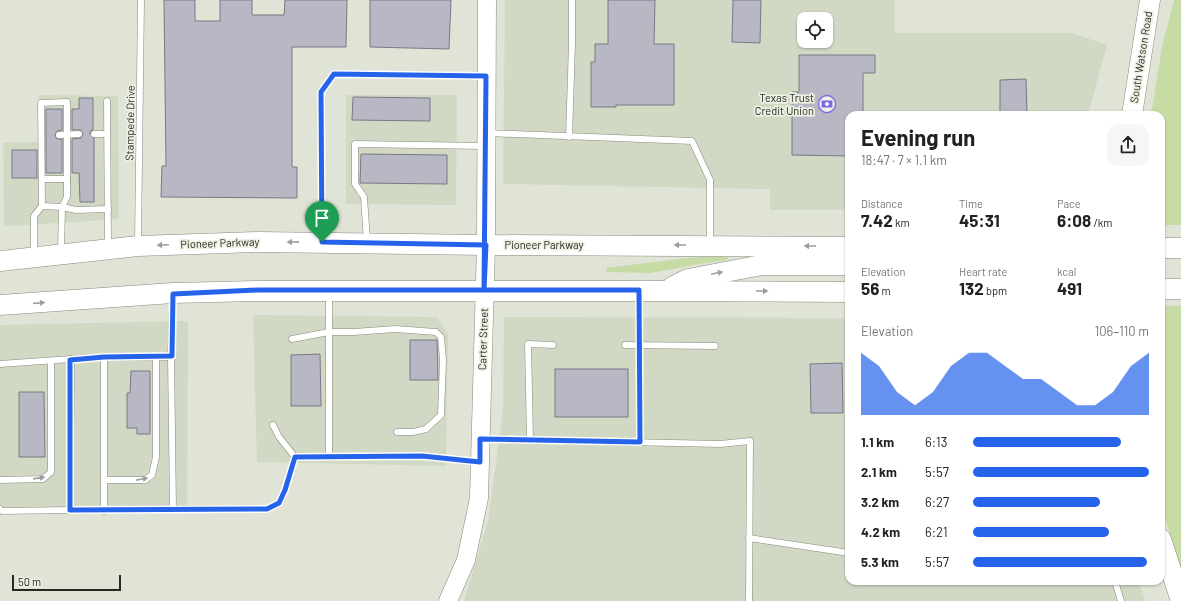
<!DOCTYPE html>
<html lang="en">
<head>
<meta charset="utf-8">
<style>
  body { margin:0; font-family:Barlow,sans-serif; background:#f6f6f6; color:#222; height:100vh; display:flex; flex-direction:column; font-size:15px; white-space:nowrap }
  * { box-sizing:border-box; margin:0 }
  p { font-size:13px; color:#767676 }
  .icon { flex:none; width:22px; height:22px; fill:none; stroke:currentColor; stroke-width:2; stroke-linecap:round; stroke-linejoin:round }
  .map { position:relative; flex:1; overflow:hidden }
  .side { position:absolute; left:845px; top:111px; width:320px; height:474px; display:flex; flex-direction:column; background:#fff; border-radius:12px; box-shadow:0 1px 3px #0004 }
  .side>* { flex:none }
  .buttons { position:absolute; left:797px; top:12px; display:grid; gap:8px }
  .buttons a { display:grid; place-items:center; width:36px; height:36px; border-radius:8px; background:#fff; box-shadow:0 1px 3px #0004; font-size:20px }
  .scale { position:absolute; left:12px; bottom:10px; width:109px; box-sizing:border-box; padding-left:4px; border:2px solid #262823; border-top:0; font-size:11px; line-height:14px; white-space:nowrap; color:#262823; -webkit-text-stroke:3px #ecf1e3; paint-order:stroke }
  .pin { position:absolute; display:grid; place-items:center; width:34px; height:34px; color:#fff; margin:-41px -17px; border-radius:50% 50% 50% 0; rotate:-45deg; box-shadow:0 0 4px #0007 }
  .pin .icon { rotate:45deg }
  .round { display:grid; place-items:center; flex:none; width:42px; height:42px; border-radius:12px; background:#f6f6f6 }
  .head { display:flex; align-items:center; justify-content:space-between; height:68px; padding:0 16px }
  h1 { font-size:22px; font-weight:700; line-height:30px }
  .metrics { display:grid; grid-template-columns:repeat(3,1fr); gap:6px; height:68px; padding:4px 16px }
  .metrics div { display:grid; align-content:center }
  .metrics b { font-size:17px; font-weight:700 }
  .metrics small { font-size:11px; font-weight:400 }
  .metrics p { font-size:11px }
  .chart { height:112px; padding:8px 16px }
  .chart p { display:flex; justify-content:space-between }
  .chart svg { width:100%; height:72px; margin-top:4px; fill:#2563eb; opacity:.7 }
  ul { padding:0 16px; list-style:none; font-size:13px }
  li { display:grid; grid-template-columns:64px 48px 1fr; align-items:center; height:30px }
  li i { height:10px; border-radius:5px; background:#2563eb }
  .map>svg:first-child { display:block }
  .built { fill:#d1d9c4; fill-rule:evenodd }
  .green { fill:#c7dba4 }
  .building { fill:#b8b7c4; stroke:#797885 }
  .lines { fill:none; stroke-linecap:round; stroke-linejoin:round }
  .lane-casing { stroke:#868a7e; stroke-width:7 }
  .secondary-casing { stroke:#868a7e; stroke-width:19 }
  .primary-casing { stroke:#868a7e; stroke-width:21 }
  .lane { stroke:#fff; stroke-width:6 }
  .secondary { stroke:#fff; stroke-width:18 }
  .primary { stroke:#fff; stroke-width:20 }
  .oneway { fill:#9d9e9c }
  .route-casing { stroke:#fff; stroke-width:8 }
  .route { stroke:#2563eb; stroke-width:5 }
  .labels { text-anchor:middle; stroke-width:3.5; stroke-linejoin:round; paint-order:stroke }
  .street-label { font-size:11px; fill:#262823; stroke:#ecf1e3 }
  .poi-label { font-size:11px; fill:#262823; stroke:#ecf1e3; text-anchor:end }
</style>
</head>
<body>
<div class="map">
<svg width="1181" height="601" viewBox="0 0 1181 601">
  <rect width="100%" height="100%" fill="#dfe4d6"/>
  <g class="built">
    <path d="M505,0H895V33H1072L1107,45L1088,115H849V210H770V189L503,184ZM804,19H826V41H804Z"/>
    <path d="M39,95L118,96L119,219L13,226L4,225L3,143L39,142Z"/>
    <path d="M346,95H457L456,205L346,204Z"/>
    <path d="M253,315L436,317L448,334L446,466L257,462Z"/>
    <path d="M504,317L849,318V581H1139L1145,601H464L488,521L503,412Z"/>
    <path d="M188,321L187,509L0,511V325Z"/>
  </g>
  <g class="green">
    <path d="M1174,0H1181V225H1161V115H1151L1162,47Z"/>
    <path d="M727,256L728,260L705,263L650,273L607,272L606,268L687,258Z"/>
    <path d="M1161,306H1181V568L1161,505Z"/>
  </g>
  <g class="building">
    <path d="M164,0H195V21H220V0H252V15H284L285,0H347L346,47H292V167H297V198L161,197L162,166H166Z"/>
    <path d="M370,0H451L449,49L370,47Z"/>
    <path d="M608,0H655L654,44H674V105H616V107H591V62H595V44H608Z"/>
    <path d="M733,0H761L760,43L732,42Z"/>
    <path d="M799,55H875V73H863V115H849V156L792,155V92H799Z"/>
    <path d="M1026,79L1027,115H1000V80Z"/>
    <path d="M353,97L430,98V121L352,120Z"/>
    <path d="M79,98H93V130L90,131V134L94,138V202H80L79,173H72V139L81,138L83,134L81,130H72V109H79Z"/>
    <path d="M46,109H62V130L57,131L55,135L57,139H62V173H46Z"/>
    <rect x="12" y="150" width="25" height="28"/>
    <path d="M361,154L447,155V184L360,183Z"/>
    <path d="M410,340H437L438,380H410Z"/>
    <path d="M320,354L321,406H291V355Z"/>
    <path d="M842,363L843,413H811L810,364Z"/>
    <rect x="555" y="369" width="73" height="48"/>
    <path d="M131,371H150V434H137V428H127V393H130Z"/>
    <path d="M19,392H44L45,457H19Z"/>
  </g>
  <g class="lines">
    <g class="lane-casing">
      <g id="lane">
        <path d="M107,101L108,246"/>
        <path d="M487,133L692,141L710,180V243"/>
        <path d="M94,134H107"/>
        <path d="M59,135L79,134"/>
        <path d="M569,137L572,43V0"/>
        <path d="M42,179H67"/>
        <path d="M322,241L321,92L334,74L485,76"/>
        <path d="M367,241L364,197L355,184V144L485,146"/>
        <path d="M138,243L141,0"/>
        <path d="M61,251L62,207L67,197V102L41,103L42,206L62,207L76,210L108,209"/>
        <path d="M34,256V216L42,206"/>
        <path d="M329,294V457"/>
        <path d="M639,294L640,442"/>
        <path d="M292,339L329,332H354L395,329L436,332L441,337L443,360L441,415L426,429L413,432H397"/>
        <path d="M625,345L715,346"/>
        <path d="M171,357H104L71,359L70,510L173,509L171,357L173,295"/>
        <path d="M0,364L71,359"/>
        <path d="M273,425L279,437L295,457L422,456L478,462"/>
        <path d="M482,439L720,444L750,441L749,601"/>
        <path d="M530,440L528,344L553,345"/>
        <path d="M0,480L43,479L51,472V361"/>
        <path d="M104,480H145L152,475L156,457V357"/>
        <path d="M0,509L2,511L70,510"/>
        <path d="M173,509H267L279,503L285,490L295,457"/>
        <path d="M104,511V357"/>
        <path d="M749,538L849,553"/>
        <path d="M1115,581L1121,601"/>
      </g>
    </g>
    <g class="secondary-casing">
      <path id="secondary" d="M448,601L466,560L479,498L486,245L487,0"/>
    </g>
    <g class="primary-casing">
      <g id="primary">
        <path d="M1132,115L1150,0"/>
        <path d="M1161,248H1181"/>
        <path d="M0,261L138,246L258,242L486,245L849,247"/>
        <path d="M672,287L688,279L762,265H849"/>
        <path d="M1161,289H1181"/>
        <path d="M0,305L173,293L258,291H667L849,292"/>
        <path d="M1161,539L1181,601"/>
      </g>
    </g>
    <use href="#lane" class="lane"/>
    <use href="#secondary" class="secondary"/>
    <use href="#primary" class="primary"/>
  </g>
  <defs><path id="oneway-solid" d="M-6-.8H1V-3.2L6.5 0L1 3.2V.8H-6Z"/></defs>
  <g class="oneway">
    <use href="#oneway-solid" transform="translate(293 242) rotate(-179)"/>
    <use href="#oneway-solid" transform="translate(163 245) rotate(178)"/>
    <use href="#oneway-solid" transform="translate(680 245) rotate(-180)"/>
    <use href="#oneway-solid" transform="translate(810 246) rotate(-180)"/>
    <use href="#oneway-solid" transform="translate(717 273) rotate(-12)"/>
    <use href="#oneway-solid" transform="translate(762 291)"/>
    <use href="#oneway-solid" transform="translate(39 303) rotate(-4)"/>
    <use href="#oneway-solid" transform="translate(39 478) rotate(-8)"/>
    <use href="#oneway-solid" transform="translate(142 479) rotate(-11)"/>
  </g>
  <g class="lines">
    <g class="route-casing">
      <path id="route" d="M322,242L486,245L484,290H258L173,294L172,356L104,357L70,360V510L267,509L279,503L285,490L295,457L422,456L480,462V439L640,442L639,290H484L486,76L334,74L321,92L322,242"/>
    </g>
    <use href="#route" class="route"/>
  </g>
  <defs>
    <g id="bank-ring" transform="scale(0.9)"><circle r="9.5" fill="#ecf1e3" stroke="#7e67e3" stroke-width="1.5"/><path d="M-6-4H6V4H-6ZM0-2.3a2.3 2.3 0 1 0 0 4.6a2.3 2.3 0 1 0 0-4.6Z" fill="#7e67e3"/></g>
  </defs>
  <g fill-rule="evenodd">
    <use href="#bank-ring" x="827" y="104"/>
  </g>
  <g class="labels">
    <g class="street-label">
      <text transform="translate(1141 57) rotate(-81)" y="4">South Watson Road</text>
      <text transform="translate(130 123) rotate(-89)" y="4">Stampede Drive</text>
      <text transform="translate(220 243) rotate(-2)" y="4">Pioneer Parkway</text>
      <text x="544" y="249">Pioneer Parkway</text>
      <text transform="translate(483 339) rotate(-88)" y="4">Carter Street</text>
    </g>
    <g class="poi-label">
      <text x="814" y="102">Texas Trust<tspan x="814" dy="13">Credit Union</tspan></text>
    </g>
  </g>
</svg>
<div class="buttons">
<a><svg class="icon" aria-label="locate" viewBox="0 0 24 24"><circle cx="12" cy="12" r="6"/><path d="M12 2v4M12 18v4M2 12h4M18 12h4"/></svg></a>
</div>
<div class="scale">50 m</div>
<div class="pin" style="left:322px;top:242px;background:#1e9e55"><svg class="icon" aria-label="arrive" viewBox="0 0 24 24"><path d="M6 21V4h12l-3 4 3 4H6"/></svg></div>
<section class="side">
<div class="head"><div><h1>Evening run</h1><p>18:47 · 7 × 1.1 km</p></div><a class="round"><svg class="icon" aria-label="share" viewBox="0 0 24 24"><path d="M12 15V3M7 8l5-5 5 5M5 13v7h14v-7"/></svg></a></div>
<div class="metrics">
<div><p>Distance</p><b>7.42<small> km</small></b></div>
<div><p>Time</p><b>45:31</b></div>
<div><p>Pace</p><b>6:08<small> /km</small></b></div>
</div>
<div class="metrics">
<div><p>Elevation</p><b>56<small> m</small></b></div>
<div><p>Heart rate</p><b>132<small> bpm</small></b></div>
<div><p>kcal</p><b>491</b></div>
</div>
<div class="chart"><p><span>Elevation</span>106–110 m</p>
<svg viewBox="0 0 160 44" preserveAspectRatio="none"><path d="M0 44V6L10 14L20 30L30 38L40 30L50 14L60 6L70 6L80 14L90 22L100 22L110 30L120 38L130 38L140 30L150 14L160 6V44z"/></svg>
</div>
<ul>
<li><b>1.1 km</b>6:13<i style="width:84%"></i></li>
<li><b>2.1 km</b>5:57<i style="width:100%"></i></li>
<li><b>3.2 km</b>6:27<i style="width:72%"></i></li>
<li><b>4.2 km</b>6:21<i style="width:77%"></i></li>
<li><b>5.3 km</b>5:57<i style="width:99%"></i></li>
</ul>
</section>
</div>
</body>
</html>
